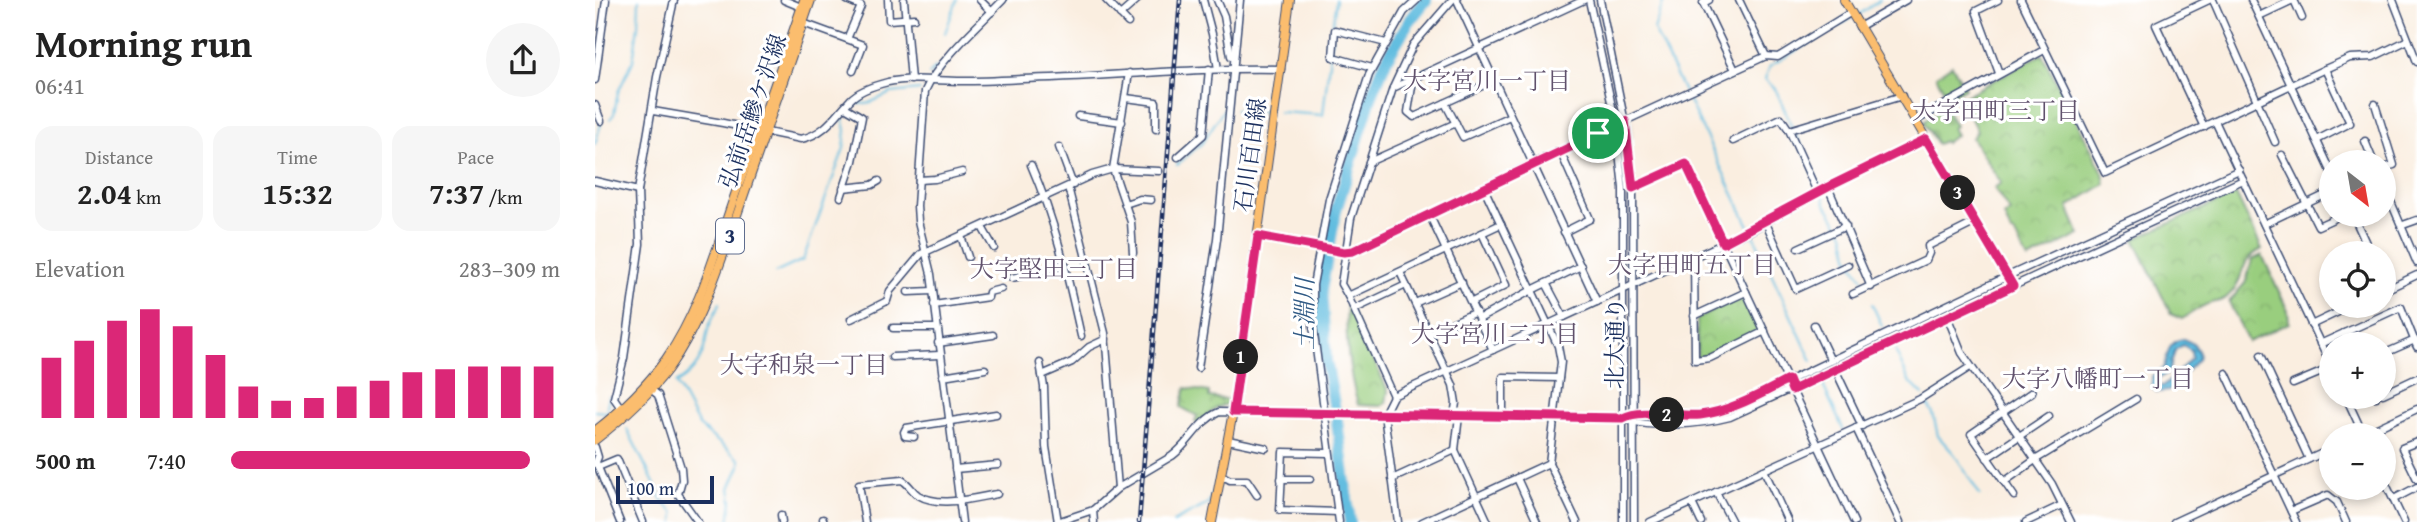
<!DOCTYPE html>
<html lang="en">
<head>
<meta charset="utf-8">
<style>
  body { margin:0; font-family:"Gentium Book Plus","Noto Serif JP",serif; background:#f6f6f6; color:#222; height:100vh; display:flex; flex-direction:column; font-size:26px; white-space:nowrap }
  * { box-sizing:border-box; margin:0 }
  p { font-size:23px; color:#767676 }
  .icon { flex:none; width:38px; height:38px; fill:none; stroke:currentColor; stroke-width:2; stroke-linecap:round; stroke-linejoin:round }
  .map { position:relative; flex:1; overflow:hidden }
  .drawer { display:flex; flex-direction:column; background:#fff; width:595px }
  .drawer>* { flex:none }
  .needle { width:46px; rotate:149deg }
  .fabs { position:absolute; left:1724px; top:150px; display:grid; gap:14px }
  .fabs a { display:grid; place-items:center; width:77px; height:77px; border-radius:50%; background:#fff; box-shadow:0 4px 10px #0003; font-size:35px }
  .scale { position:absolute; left:21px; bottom:18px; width:98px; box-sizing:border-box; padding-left:7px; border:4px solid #1b2f5e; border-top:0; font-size:19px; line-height:24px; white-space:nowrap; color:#1b2f5e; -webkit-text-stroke:5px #fff; paint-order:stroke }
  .pin { position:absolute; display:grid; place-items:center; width:60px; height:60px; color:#fff; margin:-30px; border:4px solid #fff; border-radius:50%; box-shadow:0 2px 7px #0007 }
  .km { position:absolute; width:35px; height:35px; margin:-18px; border-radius:50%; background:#222; color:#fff; font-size:19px; line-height:35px; text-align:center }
  .round { display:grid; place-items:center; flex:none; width:74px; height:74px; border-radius:37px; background:#f6f6f6 }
  .summary { display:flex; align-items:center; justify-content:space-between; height:119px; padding:0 35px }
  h1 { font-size:38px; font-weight:700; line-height:52px }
  .stats { display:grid; grid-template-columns:repeat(3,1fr); gap:10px; height:119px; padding:7px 35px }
  .stats div { display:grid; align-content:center; border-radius:18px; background:#f6f6f6; text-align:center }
  .stats b { font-size:30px; font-weight:700 }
  .stats small { font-size:19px; font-weight:400 }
  .stats p { font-size:19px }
  .chart { height:196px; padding:14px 35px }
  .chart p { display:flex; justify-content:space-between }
  .chart svg { width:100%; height:126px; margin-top:7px; stroke:#db2777; stroke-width:6 }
  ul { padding:0 35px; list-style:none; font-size:23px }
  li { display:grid; grid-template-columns:112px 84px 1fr; align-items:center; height:52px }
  li i { height:18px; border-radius:9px; background:#db2777 }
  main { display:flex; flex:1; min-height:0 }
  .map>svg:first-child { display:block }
  .cemetery { fill:url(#cemetery-stones); stroke:#5a7e6e; stroke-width:2 }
  .park { fill:url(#park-crowns); stroke:#5a7e6e; stroke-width:2 }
  .water { fill:url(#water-ripples); stroke:#3e769f; stroke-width:2; fill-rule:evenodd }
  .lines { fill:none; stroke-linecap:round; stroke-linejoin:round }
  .stream { stroke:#62bde0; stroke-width:2 }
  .river { stroke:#62bde0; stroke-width:12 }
  .minor-casing { stroke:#3c4c72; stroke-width:9 }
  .major-casing { stroke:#3c4c72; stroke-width:10 }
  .minor { stroke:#fff; stroke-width:6 }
  .major { stroke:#fbbd6e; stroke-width:8 }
  .rail-casing { stroke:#1b2f5e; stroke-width:4.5 }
  .rail { stroke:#fff; stroke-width:2; stroke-dasharray:5; stroke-linecap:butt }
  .route-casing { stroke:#fff; stroke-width:14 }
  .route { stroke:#db2777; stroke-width:9 }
  .labels { text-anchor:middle; stroke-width:6; stroke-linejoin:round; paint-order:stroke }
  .shield { fill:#fff; stroke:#5f6d8e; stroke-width:2 }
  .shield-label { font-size:21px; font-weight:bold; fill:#1b2f5e }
  .street-label { font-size:23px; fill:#1b2f5e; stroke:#fff }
  .neighbourhood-label { font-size:24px; fill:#61526d; stroke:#fff }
  .water-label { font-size:24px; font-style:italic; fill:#305a85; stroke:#fff }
</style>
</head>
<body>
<main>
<section class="drawer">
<div class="summary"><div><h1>Morning run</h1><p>06:41</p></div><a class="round"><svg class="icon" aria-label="share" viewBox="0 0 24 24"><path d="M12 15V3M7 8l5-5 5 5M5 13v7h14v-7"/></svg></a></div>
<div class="stats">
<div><p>Distance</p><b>2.04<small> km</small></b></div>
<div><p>Time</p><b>15:32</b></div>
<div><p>Pace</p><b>7:37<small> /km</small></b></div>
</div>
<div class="chart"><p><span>Elevation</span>283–309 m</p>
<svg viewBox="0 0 160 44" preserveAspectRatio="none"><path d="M5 44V23M15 44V17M25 44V10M35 44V6M45 44V12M55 44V22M65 44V33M75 44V38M85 44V37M95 44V33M105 44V31M115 44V28M125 44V27M135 44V26M145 44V26M155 44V26"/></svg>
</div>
<ul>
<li><b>500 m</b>7:40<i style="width:91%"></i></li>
</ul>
</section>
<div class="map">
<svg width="1822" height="522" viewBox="0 0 1822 522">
  <defs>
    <pattern id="cemetery-stones" width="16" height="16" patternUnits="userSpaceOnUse" patternTransform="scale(1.75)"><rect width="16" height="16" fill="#99ce7e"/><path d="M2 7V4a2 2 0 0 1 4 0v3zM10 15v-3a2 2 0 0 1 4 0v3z" fill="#83b16f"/></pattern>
    <pattern id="park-crowns" width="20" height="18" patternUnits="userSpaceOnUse" patternTransform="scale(1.75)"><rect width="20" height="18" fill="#99ce7e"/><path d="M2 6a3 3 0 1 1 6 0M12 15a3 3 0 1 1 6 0" fill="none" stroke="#83b16f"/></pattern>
    <pattern id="water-ripples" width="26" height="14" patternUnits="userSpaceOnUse" patternTransform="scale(1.75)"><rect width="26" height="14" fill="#62bde0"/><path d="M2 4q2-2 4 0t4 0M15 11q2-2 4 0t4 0" fill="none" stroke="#509ab9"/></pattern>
  </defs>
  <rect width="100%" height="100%" fill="#fff"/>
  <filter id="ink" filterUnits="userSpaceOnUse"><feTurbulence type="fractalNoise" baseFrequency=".0143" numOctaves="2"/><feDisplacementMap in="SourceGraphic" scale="14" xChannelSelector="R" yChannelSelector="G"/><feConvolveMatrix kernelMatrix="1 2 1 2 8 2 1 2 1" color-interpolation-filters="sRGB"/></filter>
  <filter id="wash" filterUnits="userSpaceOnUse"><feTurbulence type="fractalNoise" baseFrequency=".00686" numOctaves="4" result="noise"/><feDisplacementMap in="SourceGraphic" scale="28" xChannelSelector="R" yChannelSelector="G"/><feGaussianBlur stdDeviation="1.57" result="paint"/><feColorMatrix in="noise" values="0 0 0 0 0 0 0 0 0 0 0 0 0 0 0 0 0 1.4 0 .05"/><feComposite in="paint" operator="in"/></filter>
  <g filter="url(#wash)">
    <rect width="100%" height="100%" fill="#faeee0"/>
    <g class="cemetery">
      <path d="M1357,65L1370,88L1353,98L1341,76Z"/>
      <path d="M1350,108L1360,126L1357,128L1361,135L1350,143L1349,141L1342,144L1329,123L1331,119Z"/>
    </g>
    <g class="park">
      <path d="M1447,54L1508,172L1510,184L1473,207L1485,235L1433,260L1419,233H1416L1409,216L1415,212L1399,188L1406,183L1377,138L1382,131L1366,98Z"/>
      <path d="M1641,194L1667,249C1640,263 1653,279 1632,297C1627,302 1623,301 1616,303C1606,305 1596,314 1587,319L1576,314L1539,239Z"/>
      <path d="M1667,255L1693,311L1694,323L1653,342L1634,302L1651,282L1657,260Z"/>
      <path d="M1147,296L1150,297L1164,329L1163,332L1104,358L1102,357V319Z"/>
      <path d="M752,302L793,391L791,403L786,406L763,405C754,373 750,336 752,302Z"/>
      <path d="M591,388L614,392V397L635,400V403L623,407L603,423L600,422L602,416L586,407Z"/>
    </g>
    <path class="water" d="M1588,339L1599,344L1604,353L1603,359L1573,391L1562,392L1557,387V376L1569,368C1573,355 1572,342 1588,339ZM1588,345L1596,350L1597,358L1569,386H1564L1562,380L1574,372L1580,350Z"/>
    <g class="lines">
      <g class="stream">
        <path d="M1069,0L1059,30L1089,92"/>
        <path d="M1262,16L1285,0"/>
        <path d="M737,30L741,0"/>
        <path d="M350,33L362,0"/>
        <path d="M334,75L341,67"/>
        <path d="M1092,97L1154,226"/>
        <path d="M259,103L272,104L296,93L325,90"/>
        <path d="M640,110L672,112"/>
        <path d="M684,112L728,115L737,36"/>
        <path d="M15,119L19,114L23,92L38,61L43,26L44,0"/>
        <path d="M1197,127L1181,90L1170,79L1175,66L1257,18"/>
        <path d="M1200,132L1226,187"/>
        <path d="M0,144L6,124"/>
        <path d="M582,165L607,143L629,109"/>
        <path d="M1228,193L1230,203L1249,233L1255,260L1268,279"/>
        <path d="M1158,234L1217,361"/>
        <path d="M180,273L208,260L249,148L251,130L248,118"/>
        <path d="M125,303C121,312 113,324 112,334C109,356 101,372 81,383L104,426L145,460V466L135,488L137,501L134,522"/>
        <path d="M1277,304L1287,326"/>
        <path d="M1300,350L1314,381L1328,395"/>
        <path d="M1227,383L1248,429"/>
        <path d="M1330,400L1338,414L1343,436L1360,455L1385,495"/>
        <path d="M0,411L11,412L14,396"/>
        <path d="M32,429L69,503L79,513V522"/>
        <path d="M578,522L613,504L619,490"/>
      </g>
      <path class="river" d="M755,522L742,421L731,361L726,290L741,210L776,97L791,60L813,23L831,0"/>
    </g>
  </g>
  <g filter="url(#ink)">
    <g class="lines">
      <g class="minor-casing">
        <g id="minor">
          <path d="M189,0L206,7"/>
          <path d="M252,0L266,6L252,39"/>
          <path d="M293,0L294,20L319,18"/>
          <path d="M309,0L316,80"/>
          <path d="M385,0L397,12"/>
          <path d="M511,0L533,23"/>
          <path d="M608,0L617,34L623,69"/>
          <path d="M622,0L629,16L636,56"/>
          <path d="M862,0L1002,302"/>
          <path d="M994,0L1021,125L1028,188V522"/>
          <path d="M1005,0L1028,113L1038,188L1039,522"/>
          <path d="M1114,0L1108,3L1140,70"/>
          <path d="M1144,0L1171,56"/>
          <path d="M1403,0L1381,11L1404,73"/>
          <path d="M1426,0L1510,173L1730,69L1755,58L1778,57L1813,40"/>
          <path d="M1618,0L1680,142"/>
          <path d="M1656,0L1736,171"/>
          <path d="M1699,0L1707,18"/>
          <path d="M1798,0L1822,62"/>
          <path d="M525,15L542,0"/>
          <path d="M1664,16L1698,0"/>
          <path d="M208,23L268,45L258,71"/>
          <path d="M1264,27L1311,0"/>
          <path d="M777,68L738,57L740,30L791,43"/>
          <path d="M0,80L11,0"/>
          <path d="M818,80L813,112L819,117L898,81"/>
          <path d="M798,88L989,0"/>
          <path d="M531,98L561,102V129"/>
          <path d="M850,103L868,137L915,116"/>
          <path d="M1780,104L1799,165L1788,168"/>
          <path d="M0,105L6,121"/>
          <path d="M58,111L128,123L206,139C230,134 240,116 255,100C263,91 281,85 293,82C317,77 342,81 367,81C387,81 406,80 426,79C513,77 599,67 686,69"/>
          <path d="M483,116L527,122"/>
          <path d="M1320,121L1449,50"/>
          <path d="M1620,121L1736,366"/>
          <path d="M1609,127L1561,25L1614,0"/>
          <path d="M1194,130L1307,96"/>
          <path d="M1722,140L1755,123L1730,69"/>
          <path d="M1138,141L1186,118L1194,130L1222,192"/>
          <path d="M1770,141L1779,163"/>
          <path d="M464,147L478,185"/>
          <path d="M965,151L995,219L969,232"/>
          <path d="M1687,155L1723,226L1747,215"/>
          <path d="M583,157L608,135L614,69"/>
          <path d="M774,162L861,123"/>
          <path d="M436,165C460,220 473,277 486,336"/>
          <path d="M324,180L340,179L367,172"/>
          <path d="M0,181L43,191"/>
          <path d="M1788,183L1822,263"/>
          <path d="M473,187L510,333L523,488"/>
          <path d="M1233,187L1276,287"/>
          <path d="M248,188L277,185L284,181"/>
          <path d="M889,188L963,346L966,362L954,463L982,522"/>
          <path d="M1038,188L1091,164L1259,522"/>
          <path d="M246,197L258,161L267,117L250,107"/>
          <path d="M530,204L545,199L556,200"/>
          <path d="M834,214L898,350"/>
          <path d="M1758,215L1776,254"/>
          <path d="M1170,221L1201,289L1253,265"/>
          <path d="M1669,224L1736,192"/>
          <path d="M1808,225L1822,220"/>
          <path d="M387,227L399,248"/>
          <path d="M366,236L373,257"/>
          <path d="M663,236L749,252L758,251L937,164L1171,56L1183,57L1255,13"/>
          <path d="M1203,248L1251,226"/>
          <path d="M538,253L536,222L518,169L564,171"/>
          <path d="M1099,256L1100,360L1115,358L1170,331"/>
          <path d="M805,272L858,385L861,403L859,416"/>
          <path d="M417,278L471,265"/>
          <path d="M1788,279L1793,289"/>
          <path d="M951,283L969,317"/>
          <path d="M1788,291L1822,275"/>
          <path d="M313,292L338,291"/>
          <path d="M1258,294L1331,260L1334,253L1333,246L1381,222"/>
          <path d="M753,296L906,224"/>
          <path d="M877,302L911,285L887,233"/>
          <path d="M820,303L867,282"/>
          <path d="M339,305L393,297L394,292L406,289"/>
          <path d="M760,309L811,285"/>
          <path d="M1099,316L1151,292"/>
          <path d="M1352,316L1367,353L1457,484L1476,522"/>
          <path d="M256,319L292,301L295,291L326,254L497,175L518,169L534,73"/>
          <path d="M884,319L937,290L986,266"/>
          <path d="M1219,325L1236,361"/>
          <path d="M1716,325L1756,306"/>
          <path d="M298,328H342"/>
          <path d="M834,333L881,312"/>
          <path d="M1749,333L1755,345"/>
          <path d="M343,343L398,335"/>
          <path d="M1725,344L1806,307L1822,347"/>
          <path d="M1788,354L1820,340"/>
          <path d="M1666,355L1714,459"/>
          <path d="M297,357L345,355"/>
          <path d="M445,363L449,387L451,447L463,522"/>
          <path d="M603,368L622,239L645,0"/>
          <path d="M1240,369L1267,426"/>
          <path d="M1631,373L1701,522"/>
          <path d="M447,375L477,362L494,347L511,339"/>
          <path d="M348,376L390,369"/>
          <path d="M1698,384L1736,368"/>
          <path d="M54,388L63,395L86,468L87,480L83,494L103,522"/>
          <path d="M1788,394L1822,378"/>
          <path d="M798,396L753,296L746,284L756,218L798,88L818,45L857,0"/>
          <path d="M1751,397L1769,436"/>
          <path d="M1779,397H1781"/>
          <path d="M28,411L19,398L29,358L45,244L43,191L62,77L79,0"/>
          <path d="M864,416L860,450L893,522"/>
          <path d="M908,416V377L964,378"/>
          <path d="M1028,418C1046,408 1069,417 1089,416C1111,415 1129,410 1149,402L1413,276L1644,170"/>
          <path d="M1261,428L1305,522"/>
          <path d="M1765,436L1822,409"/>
          <path d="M319,437L310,436L309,432L311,428L401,414"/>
          <path d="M633,440L671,448"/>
          <path d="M1822,442L1807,448L1822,479"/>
          <path d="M0,447L3,457L0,464"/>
          <path d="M733,453L688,452L685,510L743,512"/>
          <path d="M1392,458L1454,416"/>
          <path d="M1,462L25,522"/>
          <path d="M3,467L22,459L48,522"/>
          <path d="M360,469L403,465"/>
          <path d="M1169,470L1193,522"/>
          <path d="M626,475L635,480H652L662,495"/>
          <path d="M922,478L942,522"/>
          <path d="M1788,478L1809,522"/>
          <path d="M686,479H715"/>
          <path d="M797,479L860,450"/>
          <path d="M1409,482L1440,460L1541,399"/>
          <path d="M1121,492L1137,522"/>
          <path d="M1419,496L1376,434L1437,392"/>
          <path d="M1799,499L1822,487"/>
          <path d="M1097,503L1106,522"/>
          <path d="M498,510L499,522"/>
          <path d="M1696,511L1733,495L1742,502L1751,522"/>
          <path d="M186,515L187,522"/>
          <path d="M228,519L229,522"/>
          <path d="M270,522L264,484L307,480C314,484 317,491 323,495C345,508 379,498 402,494"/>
          <path d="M367,522L336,274L323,221L322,206L330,91C343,61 385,24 408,0"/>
          <path d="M462,522L498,510L523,488L577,456C595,443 603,421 624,412L1028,418C1054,430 1108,424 1135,417L1648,180"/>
          <path d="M744,522L718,326V285L734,199L774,75L809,12L822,0"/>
          <path d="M803,522L789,414L798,396L1153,232L1233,187L1331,139"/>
          <path d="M827,522L954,463"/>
          <path d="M1055,522L1325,399L1375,367"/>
          <path d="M1431,522L1467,505"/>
          <path d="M1579,522L1736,449"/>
        </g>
      </g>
      <g class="major-casing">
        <g id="major">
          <path d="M1249,0L1418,286"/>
          <path d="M0,431C27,410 51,387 71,359C106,309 121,248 141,192C165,128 187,64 209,0"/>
          <path d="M0,440C27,419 52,397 73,369C112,315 131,245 153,183C174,122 195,61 216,0"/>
          <path d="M617,522L638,412L695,0"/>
        </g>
      </g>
      <use href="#minor" class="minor"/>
      <use href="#major" class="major"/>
      <g class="rail-casing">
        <path id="rail" d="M544,522L585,0"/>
      </g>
      <use href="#rail" class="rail"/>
    </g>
  </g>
  <g class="lines" filter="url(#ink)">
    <g class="route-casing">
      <path id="route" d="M1030,121L1038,188L1091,164L1128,243L1233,187L1331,139L1418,286L1197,390L1193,380C1165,394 1137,411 1105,415C1082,417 1047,408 1028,418L638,412L663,236L749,252L758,251Z"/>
    </g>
    <use href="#route" class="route"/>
  </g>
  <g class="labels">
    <rect class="shield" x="121" y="218.5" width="28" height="35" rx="5"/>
    <g class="shield-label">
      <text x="135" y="243">3</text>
    </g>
    <g class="street-label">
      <text transform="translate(158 111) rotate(-71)" y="8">弘前岳鰺ケ沢線</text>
      <text transform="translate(655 155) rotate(-82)" y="8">石川百田線</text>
      <text transform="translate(1020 343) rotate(-89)" y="8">北大通り</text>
    </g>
    <g class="neighbourhood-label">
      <text x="892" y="89">大字宮川一丁目</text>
      <text x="1401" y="119">大字田町三丁目</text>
      <text x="1097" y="273">大字田町五丁目</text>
      <text x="459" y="277">大字堅田三丁目</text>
      <text x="900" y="342">大字宮川二丁目</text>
      <text x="209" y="373">大字和泉一丁目</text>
      <text x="1503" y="387">大字八幡町一丁目</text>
    </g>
    <g class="water-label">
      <text transform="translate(710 314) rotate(-90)" y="8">土淵川</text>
    </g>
  </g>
</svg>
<div class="fabs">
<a><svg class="needle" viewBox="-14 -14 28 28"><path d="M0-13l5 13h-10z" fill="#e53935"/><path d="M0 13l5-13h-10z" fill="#767676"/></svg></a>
<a><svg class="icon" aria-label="locate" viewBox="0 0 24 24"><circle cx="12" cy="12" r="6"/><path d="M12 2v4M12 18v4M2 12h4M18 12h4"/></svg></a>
<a>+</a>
<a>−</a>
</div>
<div class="scale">100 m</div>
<div class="pin" style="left:1003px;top:133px;background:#1e9e55"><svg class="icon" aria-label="arrive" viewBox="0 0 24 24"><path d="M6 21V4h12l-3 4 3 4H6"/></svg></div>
<b class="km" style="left:646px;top:357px">1</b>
<b class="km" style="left:1072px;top:415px">2</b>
<b class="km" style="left:1363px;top:193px">3</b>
</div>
</main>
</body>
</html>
